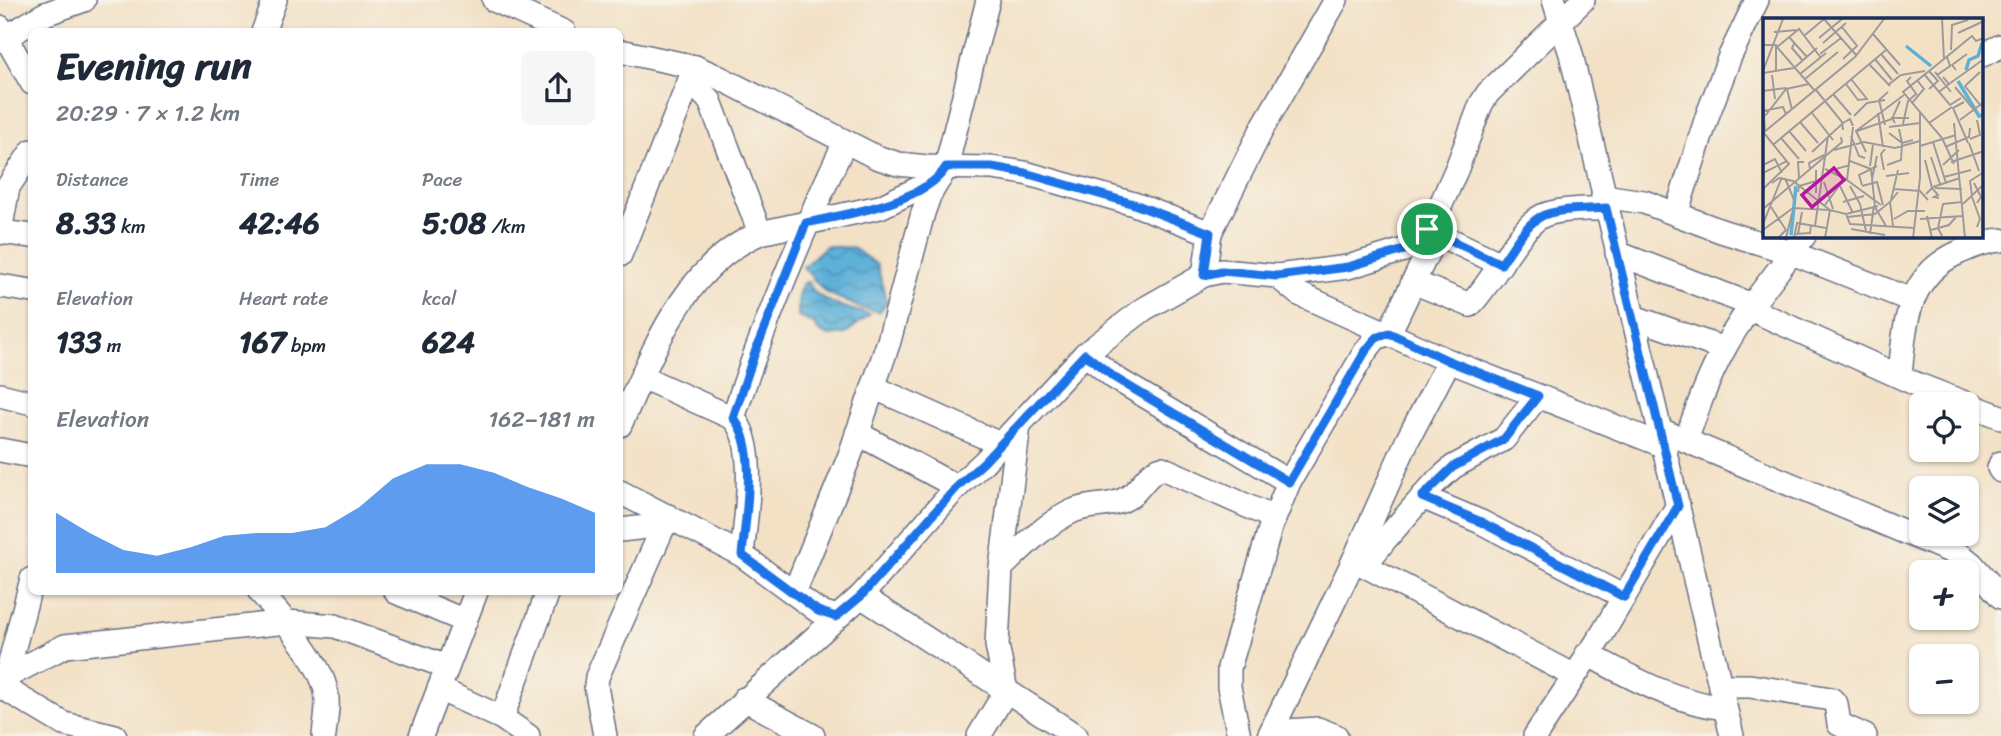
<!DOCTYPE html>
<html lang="en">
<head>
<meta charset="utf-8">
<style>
  body { margin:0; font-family:Sriracha,sans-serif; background:#f6f6f7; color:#1f2937; height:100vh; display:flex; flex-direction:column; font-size:26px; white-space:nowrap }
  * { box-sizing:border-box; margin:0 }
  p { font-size:23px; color:#747a83 }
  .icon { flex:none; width:38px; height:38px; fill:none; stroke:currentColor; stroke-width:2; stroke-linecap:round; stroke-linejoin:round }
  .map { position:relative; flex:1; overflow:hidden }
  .side { position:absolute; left:28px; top:28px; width:595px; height:567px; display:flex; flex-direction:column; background:#fff; border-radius:10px; box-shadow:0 2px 5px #0004 }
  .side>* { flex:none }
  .tools { position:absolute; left:1909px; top:392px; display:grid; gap:14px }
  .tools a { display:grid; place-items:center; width:70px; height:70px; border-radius:10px; background:#fff; box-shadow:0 2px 5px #0004; font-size:35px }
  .pin { position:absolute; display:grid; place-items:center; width:60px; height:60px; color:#fff; margin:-30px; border:4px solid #fff; border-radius:50%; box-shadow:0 2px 7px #0007 }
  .round { display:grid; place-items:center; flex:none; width:74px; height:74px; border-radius:10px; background:#f6f6f7 }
  .overview { display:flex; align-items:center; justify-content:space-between; height:119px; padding:0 28px }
  h1 { font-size:38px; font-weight:800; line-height:52px }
  .figures { display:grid; grid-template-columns:repeat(3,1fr); gap:10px; height:119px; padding:7px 28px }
  .figures div { display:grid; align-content:center }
  .figures b { font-size:30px; font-weight:800 }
  .figures small { font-size:19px; font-weight:400 }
  .figures p { font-size:19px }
  .chart { height:196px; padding:14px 28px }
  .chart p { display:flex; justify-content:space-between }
  .chart svg { width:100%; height:126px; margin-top:7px; fill:#1a73e8; opacity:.7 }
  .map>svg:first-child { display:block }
  .water { fill:url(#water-waves); stroke:#3c709c; stroke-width:2 }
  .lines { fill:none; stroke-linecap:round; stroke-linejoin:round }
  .minor-casing { stroke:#676d82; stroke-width:26 }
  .minor { stroke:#fff; stroke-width:23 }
  .route-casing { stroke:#fff; stroke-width:14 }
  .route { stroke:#1a73e8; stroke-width:9 }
  .inset-river { fill:none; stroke:#5db1d9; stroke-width:3.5 }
  .inset-road { fill:none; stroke:#9d9a9c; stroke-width:2 }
  .view { fill:#b5179e; fill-opacity:0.15; stroke:#b5179e; stroke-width:3.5 }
  .inset-edge { fill:none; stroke:#1b2f5e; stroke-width:3.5 }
</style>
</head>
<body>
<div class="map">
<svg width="2001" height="736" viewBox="0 0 2001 736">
  <defs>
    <pattern id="water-waves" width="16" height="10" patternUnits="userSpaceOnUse" patternTransform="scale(1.75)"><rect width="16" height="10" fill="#5db1d9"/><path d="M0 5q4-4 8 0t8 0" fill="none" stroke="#4c90b3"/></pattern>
  </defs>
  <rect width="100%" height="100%" fill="#f7f3e8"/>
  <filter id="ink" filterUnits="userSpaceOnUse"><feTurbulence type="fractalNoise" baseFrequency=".0143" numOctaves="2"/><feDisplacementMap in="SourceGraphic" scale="14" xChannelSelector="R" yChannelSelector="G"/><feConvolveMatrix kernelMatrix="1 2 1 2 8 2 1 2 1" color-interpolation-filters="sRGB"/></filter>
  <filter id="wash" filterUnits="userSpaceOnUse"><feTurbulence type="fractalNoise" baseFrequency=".00686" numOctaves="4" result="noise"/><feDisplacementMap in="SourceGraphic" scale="28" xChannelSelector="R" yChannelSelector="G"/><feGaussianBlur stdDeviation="1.57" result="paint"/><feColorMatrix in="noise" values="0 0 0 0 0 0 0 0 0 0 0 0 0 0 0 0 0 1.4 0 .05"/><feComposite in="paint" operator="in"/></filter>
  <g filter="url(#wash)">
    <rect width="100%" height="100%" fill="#f3e1c6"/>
    <g class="water">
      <path d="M826,246L853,248L877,265L887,303L879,312L861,308L825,292L803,267Z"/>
      <path d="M809,282C814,302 852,310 870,314L845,334L829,336L819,331L814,324L798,316V296L803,283Z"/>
    </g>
  </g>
  <g filter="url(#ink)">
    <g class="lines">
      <g class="minor-casing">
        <g id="minor">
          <path d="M494,0L564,32"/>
          <path d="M1554,0L1571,54L1732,736"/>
          <path d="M0,27L32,83"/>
          <path d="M263,32L275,0"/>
          <path d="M6,37L45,14L84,0"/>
          <path d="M620,51L695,67L718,77L876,157L898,164L927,167L992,168L1025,173L1134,204L1210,233"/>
          <path d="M1982,55L2001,46"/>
          <path d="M690,80L710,101L760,233"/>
          <path d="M1603,196L1644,202L1721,231L1792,253L1911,300"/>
          <path d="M1676,214L1708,114L1730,56L1757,0"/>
          <path d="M1427,229L1501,264"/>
          <path d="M0,232L8,187L32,151"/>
          <path d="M0,232L32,236"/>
          <path d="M1617,253L1752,305L1757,312L1779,322L1916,384L2001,417"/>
          <path d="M620,255L695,67"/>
          <path d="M1204,275L1210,233L1264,125L1336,0"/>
          <path d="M1277,276L1299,294L1449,361L1662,445"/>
          <path d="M1413,282L1470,305C1491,285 1519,227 1542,216C1560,208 1587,210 1606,208"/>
          <path d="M0,286L32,291"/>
          <path d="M1634,317L1724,349"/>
          <path d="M1085,354L1115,378L1289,482"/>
          <path d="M1900,375C1905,325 1906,275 1960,252C1973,246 1986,241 2001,240"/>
          <path d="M642,377L733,418C759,444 745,521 742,555"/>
          <path d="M873,387L1000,444"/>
          <path d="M0,395L32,403"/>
          <path d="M733,418C764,323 802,232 845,142"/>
          <path d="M620,425C653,353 682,267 760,233L880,207L940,178"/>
          <path d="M1658,429L1962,556L1972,564L2001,597"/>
          <path d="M857,433L957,487"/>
          <path d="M1686,440C1697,410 1707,380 1723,351C1745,309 1777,274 1804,236"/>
          <path d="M0,450L32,456"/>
          <path d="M2001,463L1999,468L2001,471"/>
          <path d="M620,492L742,555L818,611L837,617"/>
          <path d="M1422,497L1481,522L1624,597"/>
          <path d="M620,530L665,525"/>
          <path d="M1354,560L1573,675"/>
          <path d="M1365,565L1384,541L1433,485L1453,467L1504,439L1538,396"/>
          <path d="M1001,568C1023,547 1045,524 1073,511C1091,503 1114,508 1130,496C1142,487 1148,471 1162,468L1274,518"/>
          <path d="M260,592C280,614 317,658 325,687C330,702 325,721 324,736"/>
          <path d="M396,592L465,621"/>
          <path d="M794,593L850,455L889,341L923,213L929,196L946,167L988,0"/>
          <path d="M861,596L1076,736"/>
          <path d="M1587,654C1632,678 1674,702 1725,708"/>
          <path d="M6,677L32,579"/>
          <path d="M0,680L65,646L287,622L335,626L447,667"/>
          <path d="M0,686L64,724L115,736"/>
          <path d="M1720,686H1750L1831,699L1836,704L1839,724L1865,736"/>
          <path d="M439,689L502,718L528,736"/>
          <path d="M744,699L813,736"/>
          <path d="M502,718L548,592"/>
          <path d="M1271,732L1318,729L1336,736"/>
          <path d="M421,736L476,592"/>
          <path d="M605,736L596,686L597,677L668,516"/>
          <path d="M706,736L861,596L957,487L984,462L1085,354L1144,309L1204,275L1222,271L1277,276L1348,267L1404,250L1419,239L1435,218L1457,168L1481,104L1488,93L1583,0"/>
          <path d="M979,736L1006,691L997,645L1001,568L1019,425"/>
          <path d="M1239,736L1229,687V668L1270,529L1289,482L1365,352L1376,338L1389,333L1437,233"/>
          <path d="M1269,736L1354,560L1408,439L1449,361"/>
          <path d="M1535,736L1601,636L1678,505"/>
        </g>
      </g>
      <use href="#minor" class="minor"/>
    </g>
  </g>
  <g class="lines" filter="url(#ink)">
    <g class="route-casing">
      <path id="route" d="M946,167H992L1025,173L1134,204L1210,233L1204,275L1222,271L1277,276L1348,267L1404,250L1427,229L1501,264C1512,249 1524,226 1540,217C1555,208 1589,210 1606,208L1678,506L1624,597L1481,522L1422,497L1453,467L1504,439L1538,396L1449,361L1389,333L1376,338L1365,352L1289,482L1115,378L1085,354L984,462L957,487L861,596L836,617L818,611L742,555C745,521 759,445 733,418L754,355L806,223C843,215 926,202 946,167Z"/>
    </g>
    <use href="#route" class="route"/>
  </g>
  <g transform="translate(1763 18)">
    <rect width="220" height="220" fill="#f3e1c6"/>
    <path class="inset-river" d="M143,28L168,48M203,52L206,42L215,38L219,25M195,63L216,98L221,97M28,217L33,168"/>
    <path class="inset-road" d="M61,1L93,37M179,1L181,41L209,18L213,23L221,20M79,9L94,28L80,41M11,14L33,12M195,15L221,3M110,16L137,47M42,17L61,1M26,19L44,39M56,20L79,1M60,25L83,5M31,26L29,30L40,43M0,27H13V52M188,32L189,7L205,2M57,36L78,20M118,36L135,56M112,41L129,62M181,41L140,74L179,120L191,146M106,46L127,68M193,52L189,47L204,36M0,53L20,1M172,54L188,74M217,54L202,68L218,88M0,55L31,50L54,30M37,56L63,35M161,56L187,87L198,80M9,57L12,81M174,57L187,48L184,39M148,59L144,63L154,77M42,61L75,34M83,66L95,82L104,81L88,61M186,66L221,41M125,67L138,57L162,53M192,69L212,93M24,71L29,92M166,71L175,63L166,53M53,72L79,104L80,112M0,73L23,70M52,73L14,29L36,11L58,40M176,74L186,66L180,59M70,76L88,97M201,84L190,90L205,125M149,85L161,71L154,62M0,86L2,113M0,93L20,89L23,96M49,95L70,122M115,95L120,129M2,98L23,71L46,66M91,98L104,85L122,82M197,102L221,84M37,104L55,125M132,105L129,100H146M166,105L189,89M191,105L202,220M140,106L145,83L153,76M122,107L116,82L125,74M90,109L84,162L118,187M126,109L157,105M136,111L139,125L150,122M26,113L43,133M94,113L129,101L137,83M0,115L92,39L121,1M88,118L96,138L102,140M18,120L36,141M207,121L217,117L214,102M170,124L183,165M206,125L216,153M11,126L123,32M157,128L193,117M182,129L206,119L207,110M71,132L101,124L132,130L157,123M49,134L80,105L87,101L90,108M103,134L93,113L141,77M168,139L177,166M162,142L169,170M87,143L108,151M188,144L221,133M0,147L12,141L19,155M124,147L138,142L139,125L126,115M180,147L196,132M107,148L110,126M47,151L46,145L61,137M62,151L85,162M108,151L112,189L123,208M121,152L118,136L122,131M66,153L87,147M0,155L24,143M123,158L146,155M181,159L208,152M22,160L31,182M36,160L35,144H41M109,161L114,138M61,164L70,191M9,165L16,160L30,163L67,192L83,196L87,206L151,210M211,165L218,179L214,185M99,167L96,157L114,148M77,168L90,195M87,168L97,186L103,213M99,168L114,164L120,187M170,169L197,160M172,170L199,171M0,171L26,146L1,115M131,171L157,173L165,182M35,174L36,168L60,161M53,175V152M163,176L169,170L175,177L171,179L176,180M209,178L207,163L221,154M209,179L217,201L214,209M128,182L135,152M80,184L101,178M200,186L221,166M62,187L81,161M8,189L23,212L15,220M0,191L79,124L78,119M83,196L115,188M164,198L169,220M84,199L112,196L128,183M131,201L145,193H162M157,201L199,198M0,206L19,159M52,208L65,118M130,208L127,184L135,174M88,211L122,217M0,212L30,190L66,192M168,212L186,207L193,199M32,216L47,215L48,207M35,216L39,194M107,216L111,188M179,218L175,210L180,186L199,184M23,220L29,195M31,220L34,205L63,210M62,220L67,192M150,220L157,160V95"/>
    <path class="view" d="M71,150L81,162L49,189L39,177Z"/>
    <rect width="220" height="220" class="inset-edge"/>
  </g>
</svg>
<div class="tools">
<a><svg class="icon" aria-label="locate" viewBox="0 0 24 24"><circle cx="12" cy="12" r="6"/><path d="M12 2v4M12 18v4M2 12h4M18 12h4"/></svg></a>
<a><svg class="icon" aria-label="layers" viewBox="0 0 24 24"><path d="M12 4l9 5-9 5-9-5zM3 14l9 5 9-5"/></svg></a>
<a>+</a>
<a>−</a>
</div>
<div class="pin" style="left:1427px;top:229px;background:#1e9e55"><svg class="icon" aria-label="arrive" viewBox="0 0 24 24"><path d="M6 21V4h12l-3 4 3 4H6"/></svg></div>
<section class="side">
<div class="overview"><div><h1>Evening run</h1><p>20:29 · 7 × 1.2 km</p></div><a class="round"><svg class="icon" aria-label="share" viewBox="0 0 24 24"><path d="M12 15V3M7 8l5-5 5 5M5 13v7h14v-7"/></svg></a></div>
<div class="figures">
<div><p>Distance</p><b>8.33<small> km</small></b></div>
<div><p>Time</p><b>42:46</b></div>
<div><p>Pace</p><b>5:08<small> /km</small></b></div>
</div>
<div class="figures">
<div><p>Elevation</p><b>133<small> m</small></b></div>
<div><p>Heart rate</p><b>167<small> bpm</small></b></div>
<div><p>kcal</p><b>624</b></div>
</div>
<div class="chart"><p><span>Elevation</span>162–181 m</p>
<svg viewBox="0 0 160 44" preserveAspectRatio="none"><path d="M0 44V23L10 30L20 36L30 38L40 35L50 31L60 30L70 30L80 28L90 21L100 11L110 6L120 6L130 9L140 14L150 18L160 23V44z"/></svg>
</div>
</section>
</div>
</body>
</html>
